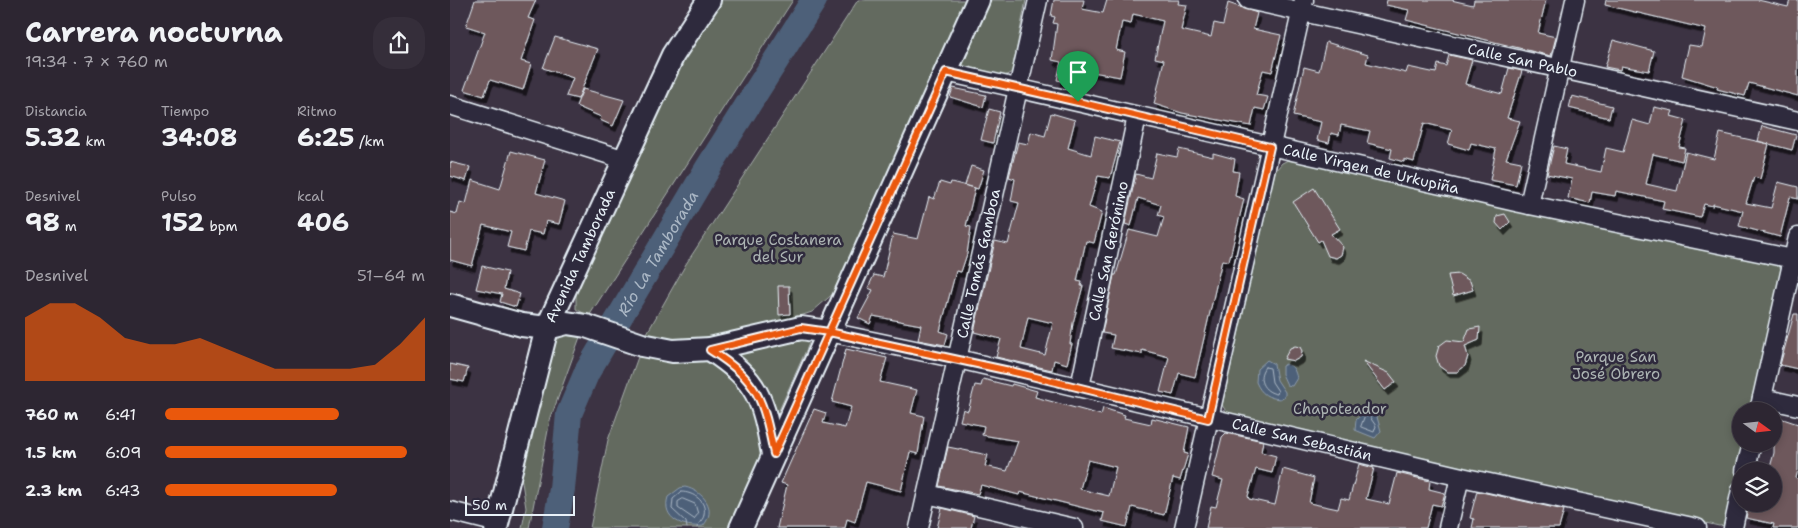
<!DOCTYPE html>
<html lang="es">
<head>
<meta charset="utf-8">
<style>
  body { margin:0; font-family:"Shantell Sans",sans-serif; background:#352e3a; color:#f1f3f6; height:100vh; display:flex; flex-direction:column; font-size:19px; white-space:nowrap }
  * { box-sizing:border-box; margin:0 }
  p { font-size:16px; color:#a7a5ac }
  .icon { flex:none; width:28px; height:28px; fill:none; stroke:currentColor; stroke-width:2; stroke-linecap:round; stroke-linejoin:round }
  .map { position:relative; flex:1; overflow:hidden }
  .drawer { display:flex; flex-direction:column; background:#2d2632; width:450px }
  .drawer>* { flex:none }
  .needle { width:32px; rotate:105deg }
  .fabs { position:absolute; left:1282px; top:402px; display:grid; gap:10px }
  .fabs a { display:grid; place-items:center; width:50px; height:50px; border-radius:50%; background:#2d2632; box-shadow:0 2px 8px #0003,0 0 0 1px #48434d; font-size:25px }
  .scale { position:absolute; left:15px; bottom:12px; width:110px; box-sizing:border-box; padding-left:5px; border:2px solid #e8f1f8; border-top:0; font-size:14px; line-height:18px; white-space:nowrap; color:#e8f1f8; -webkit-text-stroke:4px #2f2a3d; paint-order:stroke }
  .pin { position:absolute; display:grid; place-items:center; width:42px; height:42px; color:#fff; margin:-51px -21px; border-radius:50% 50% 50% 0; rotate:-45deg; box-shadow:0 0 5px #0007 }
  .pin .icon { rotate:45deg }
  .round { display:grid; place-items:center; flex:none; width:52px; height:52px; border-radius:20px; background:#352e3a }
  .head { display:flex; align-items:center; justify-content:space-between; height:85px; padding:0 25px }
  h1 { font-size:28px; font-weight:700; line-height:38px }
  .metrics { display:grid; grid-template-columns:repeat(3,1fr); gap:8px; height:85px; padding:5px 25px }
  .metrics div { display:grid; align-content:center }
  .metrics b { font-size:25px; font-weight:700 }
  .metrics small { font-size:14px; font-weight:400 }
  .metrics p { font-size:14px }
  .chart { height:140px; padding:10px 25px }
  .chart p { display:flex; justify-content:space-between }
  .chart svg { width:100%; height:90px; margin-top:5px; fill:#ea580c; opacity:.7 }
  ul { padding:0 25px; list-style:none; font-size:16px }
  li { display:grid; grid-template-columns:80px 60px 1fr; align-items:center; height:38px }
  li i { height:12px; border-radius:6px; background:#ea580c }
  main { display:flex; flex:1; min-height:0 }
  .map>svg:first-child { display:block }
  .green { fill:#636a5e; stroke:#a6aeab }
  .water { fill:#4e6179; stroke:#8c9bac }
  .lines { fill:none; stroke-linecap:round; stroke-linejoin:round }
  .shore { stroke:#aab7c5; stroke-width:1 }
  .river { stroke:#4e6179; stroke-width:26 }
  .building { fill:#6e595c; stroke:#e8f1f8; fill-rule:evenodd; filter:url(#shadow) }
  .minor-casing { stroke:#e8f1f8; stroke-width:21 }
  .major-casing { stroke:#e8f1f8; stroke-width:26 }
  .minor { stroke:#2f2a3d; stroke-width:18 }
  .major { stroke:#2f2a3d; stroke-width:22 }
  .route-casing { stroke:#fff; stroke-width:10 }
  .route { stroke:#ea580c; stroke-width:6 }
  .labels { text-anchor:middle; stroke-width:5; stroke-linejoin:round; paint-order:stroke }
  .street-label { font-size:15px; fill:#e8f1f8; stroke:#2f2a3d }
  .park-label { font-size:15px; fill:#acb4b3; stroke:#2f2a3d }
  .water-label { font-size:16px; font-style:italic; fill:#aab7c5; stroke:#2f2a3d }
</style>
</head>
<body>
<main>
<section class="drawer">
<div class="head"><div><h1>Carrera nocturna</h1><p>19:34 · 7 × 760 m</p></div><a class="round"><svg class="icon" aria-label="share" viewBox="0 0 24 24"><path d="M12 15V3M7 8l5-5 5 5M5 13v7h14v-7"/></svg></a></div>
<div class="metrics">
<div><p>Distancia</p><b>5.32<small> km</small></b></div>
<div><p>Tiempo</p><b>34:08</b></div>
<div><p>Ritmo</p><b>6:25<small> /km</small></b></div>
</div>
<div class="metrics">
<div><p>Desnivel</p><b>98<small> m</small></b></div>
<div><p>Pulso</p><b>152<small> bpm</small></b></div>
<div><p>kcal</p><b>406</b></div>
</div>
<div class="chart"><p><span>Desnivel</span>51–64 m</p>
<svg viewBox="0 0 160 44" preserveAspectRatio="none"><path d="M0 44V13L10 6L20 6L30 13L40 23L50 26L60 26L70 23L80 28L90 33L100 38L110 38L120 38L130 38L140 36L150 26L160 13V44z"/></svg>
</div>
<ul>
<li><b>760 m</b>6:41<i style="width:67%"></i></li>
<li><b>1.5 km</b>6:09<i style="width:93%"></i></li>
<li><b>2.3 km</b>6:43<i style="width:66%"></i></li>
</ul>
</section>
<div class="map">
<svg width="1348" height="528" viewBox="0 0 1348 528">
  <defs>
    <filter id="shadow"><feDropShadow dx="3" dy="5.5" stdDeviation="0" flood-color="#0009"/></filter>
  </defs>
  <rect width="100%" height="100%" fill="#3c3343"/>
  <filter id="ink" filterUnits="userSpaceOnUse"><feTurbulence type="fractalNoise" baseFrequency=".02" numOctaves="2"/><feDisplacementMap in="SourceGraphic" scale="10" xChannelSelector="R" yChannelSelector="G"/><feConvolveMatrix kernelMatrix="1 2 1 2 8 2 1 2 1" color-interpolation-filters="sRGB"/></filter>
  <g filter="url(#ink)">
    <g class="green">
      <path d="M270,0H343L139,316L126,309V290L231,59Z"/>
      <path d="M408,0H515L385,292L362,312L289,336L230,342L196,335L236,264Z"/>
      <path d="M541,0H576L562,72L551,78L512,67Z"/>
      <path d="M838,160L1329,265L1332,272L1302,411H1291V444H1295L1276,525L1269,526L779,416L772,405L825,171L832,163Z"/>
      <path d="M114,335L130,337L100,420L79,528H72L76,508L70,469L104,342Z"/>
      <path d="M351,337L359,343L357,348L326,417L281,353Z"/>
      <path d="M188,357L255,360L274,369L307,408L311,447L310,462L280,528H140L158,440Z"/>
    </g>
    <g class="water">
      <path d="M817,360L824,364L827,380L835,392V396L830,399C818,398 811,394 806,382L807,369Z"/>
      <path d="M836,364C844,366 845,371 847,378L842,386L837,385L832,374V366Z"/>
      <path d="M918,407L927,417L931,431L925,438L905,430L906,420Z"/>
      <path d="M235,487C253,491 268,509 253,526C234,528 211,519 218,497L230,488Z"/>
    </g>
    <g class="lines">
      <g class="shore">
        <path d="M815,367L820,368L822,382L828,391L827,394C813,392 806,378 815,367Z"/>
        <path d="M915,416H919L926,426L924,432L911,427Z"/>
        <path d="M233,499L245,504L248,514L244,519L228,508V502Z"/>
        <path d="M237,528L236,522L222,509L223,499L231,492C243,492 257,501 254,514C254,520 248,522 247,528"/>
      </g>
      <path class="river" id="s1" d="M105,528L112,489L119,414L137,372L258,168L364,0"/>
    </g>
    <g class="building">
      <path d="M25,0H86L78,18L85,20L71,61L81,64L73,90L40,80L34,96L14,90L35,32L16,26Z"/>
      <path d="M604,0H634L632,9L653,13L657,0H729L728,4L737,5L731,30L761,37L764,23L773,25L778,3L807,13L803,29L831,35L822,72L813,70L806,95L818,97L814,110L805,108L801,126L732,113L704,104L714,60L705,58L713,21L683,14L681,24L672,22L666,50L675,52L670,77L632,70L628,84L607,80L611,62L602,60L607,24L603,23L605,17L601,16Z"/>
      <path d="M937,0H1001L1023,5L1024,0H1096L1088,33L1106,37L1101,56L956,20L959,10L936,5Z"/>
      <path d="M1156,0H1308L1338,7L1340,0H1348V96L1299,83L1295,96L1267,89L1268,87L1232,76L1239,45L1252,47L1256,29L1155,5Z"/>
      <path d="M105,37L148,49L128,99L116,96L123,78L93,68Z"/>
      <path d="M1163,40L1204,51L1199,71L1171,66L1170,70L1155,67Z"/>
      <path d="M876,42L918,55L916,63L956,73L958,67L986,73L988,64L996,66L999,55L1022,60L1015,84L1052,94L1059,68L1072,71L1057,118L1070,121L1056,159L1071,162L1066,185L1040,180L1046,149L1021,143L1019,150L998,144L1002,130L974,123L964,162L954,159V162L940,158L942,149L917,143L920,131L891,125L889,135L881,133L879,143L867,140L871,122L843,116L854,67L869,71Z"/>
      <path d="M503,88L536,95L533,107L500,97Z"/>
      <path d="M133,89L174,100L163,126L150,120L151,117L126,106Z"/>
      <path d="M1122,96L1162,106L1159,118L1119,108Z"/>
      <path d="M1204,107L1223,111L1221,116L1236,120L1229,147L1235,148L1232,161L1203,154L1196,184L1227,191L1236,152L1264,159L1270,133L1319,144L1310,179L1304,177L1296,203L1321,208L1328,182L1348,187V199L1340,197L1330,237L1289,226L1293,211L1263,204V206L1254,204L1250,217L1212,209L1214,201L1166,191L1165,196L1142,192L1140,203L1118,198L1122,179L1097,174L1104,146L1117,149L1114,164L1151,172L1156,148L1173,152L1182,120L1200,125Z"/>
      <path d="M539,109L550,112L543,143L531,140Z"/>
      <path d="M601,113L625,120L618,148L641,155L645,136L670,142L660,178L648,176L639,207L652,212L644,243L636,241L627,281L632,282L631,286H633L623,323L620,344H622L617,364L604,360L602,370L546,357L551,339L524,332L545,241L558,244L569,203L561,201L565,179L559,177L568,142L578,144L581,132L595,136ZM578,317L603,323L595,355L571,349Z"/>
      <path d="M1312,126L1346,135L1342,150L1308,141Z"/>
      <path d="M729,149L763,157V153L785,159L783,171L789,172L785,196L794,199L779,261L772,260L745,377L729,373L723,395L710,392L719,357L692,350V354L661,348L664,335L652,333L664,275H666L679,230L708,237L714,217L708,215L711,205L688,198L681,226L675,224L686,174L701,178L707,153L727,157Z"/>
      <path d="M61,151L95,160L86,193L115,201L109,224L96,221L93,234L79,231L74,251L57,247L61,232L33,225L22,266L0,260V212L7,214L10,202L16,204L22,180L50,189Z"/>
      <path d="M0,162L20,167L16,181L0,176Z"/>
      <path d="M521,166L534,170L528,189L515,185Z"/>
      <path d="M490,182L500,185L501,182L525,188L516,226L521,227L517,254L511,272L506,271L490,331L498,334L495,345L468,340L471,325L423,316L420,324L408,318L423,290L418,288L424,275L433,277L443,234L468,239L479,197L484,199Z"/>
      <path d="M864,188L890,229L881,234L893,247L891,255L886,258L878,256L871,240L868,242L843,202Z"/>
      <path d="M1055,214L1060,222L1052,230L1046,223L1047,216Z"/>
      <path d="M32,266L57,272L54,289L70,294L66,307L50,302L52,294L26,289Z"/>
      <path d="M1009,274L1020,281L1023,290L1003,296L998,275Z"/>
      <path d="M328,286H339L340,314L329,315Z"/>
      <path d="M1344,314H1348V369L1330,365Z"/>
      <path d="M1030,327L1029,340L1015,346L1018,356L1015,366L1007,372H997L989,366L986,356L989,346L997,340L1014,342L1019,329Z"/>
      <path d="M845,346L850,347L852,351L851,357L844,361L834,359L840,348Z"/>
      <path d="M396,349L437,358L430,382L467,390L461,413L474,416L468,454L460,452L451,491L416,482L405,522L397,519L395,528H327L337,485L331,483L364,409L376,413L373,423L395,428L401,407L382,402Z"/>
      <path d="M913,361L939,373L946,382L935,390Z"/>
      <path d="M0,364L18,368L14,382L0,379Z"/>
      <path d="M533,379L561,386L562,384L587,391L585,397L651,415L653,408L675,415L674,418L701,424L702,418L739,427L734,453L738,454L730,480L723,478L714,515L682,507L677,527L652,521L654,513L570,492L569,495L531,485L528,494L489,486L498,447L538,455L535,466L557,471L568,441L532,435L534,426L510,421L513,409L518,411L525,385L531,386ZM638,460L666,467L659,496L630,489Z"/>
      <path d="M1324,416L1348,424V470L1346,478L1348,479V528H1323L1324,524L1296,518L1299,504H1324V471H1319L1324,453Z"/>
      <path d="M776,433L813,441L811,452L826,456L822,473L806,469L798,496L799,499L825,505L833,469L864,478L859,503L888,509L891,498L899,500L909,464L924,468L916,499L939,504L947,473L980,481L979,489L995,493L991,506L982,504L976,528H756L761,506L766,507L773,480L762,477L772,437Z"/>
      <path d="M1027,491L1114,510L1109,528H1022L1024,519L1020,518Z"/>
      <path d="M492,508L524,516L521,528H487Z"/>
    </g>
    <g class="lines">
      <g class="minor-casing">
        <g id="minor">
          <path id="s2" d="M798,0L1348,121"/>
          <path id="s3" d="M496,72L1070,203L1348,260"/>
          <path d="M0,105L176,160"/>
          <path d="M1079,205L1125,0"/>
          <path id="s4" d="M379,332L508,359L1016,478L1247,528"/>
          <path id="s5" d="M630,387L687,116"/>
          <path d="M1312,398L1348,406"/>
          <path d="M1309,411L1348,237"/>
          <path d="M1295,471L1302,444"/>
          <path d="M477,494L624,528"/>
          <path d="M0,511L48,523"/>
          <path id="s6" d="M469,528L588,0"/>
          <path d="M734,528L854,0"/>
          <path d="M998,528L1010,477"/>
          <path d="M1283,528L1291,490"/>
        </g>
      </g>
      <g class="major-casing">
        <g id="major">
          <path d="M0,305L72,325L97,328L117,323L136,326L192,345L223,351L260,349L351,328L379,332"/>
          <path d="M260,349C309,381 313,399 323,454"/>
          <path id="s7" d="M46,528L97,328L223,55L259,0"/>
          <path d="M291,528L528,0"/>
        </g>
      </g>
      <use href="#minor" class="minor"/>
      <use href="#major" class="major"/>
    </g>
  </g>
  <g class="lines" filter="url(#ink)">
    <g class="route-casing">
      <path id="route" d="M628,102L496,72L379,332L351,328L260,350C309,381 313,399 324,454L379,332L569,373L758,419L820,147L628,102"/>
    </g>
    <use href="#route" class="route"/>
  </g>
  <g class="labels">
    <g class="street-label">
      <text dy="5" stroke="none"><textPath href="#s2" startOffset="281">Calle San Pablo</textPath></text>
      <text dy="5" stroke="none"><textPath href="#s3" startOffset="436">Calle Virgen de Urkupiña</textPath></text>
      <text dy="5" stroke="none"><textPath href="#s5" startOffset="139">Calle San Gerónimo</textPath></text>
      <text dy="5" stroke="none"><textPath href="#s7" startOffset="286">Avenida Tamborada</textPath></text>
      <text dy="5" stroke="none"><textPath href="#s6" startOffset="271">Calle Tomás Gamboa</textPath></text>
      <text dy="5" stroke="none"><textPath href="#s4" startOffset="485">Calle San Sebastián</textPath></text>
    </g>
    <g class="park-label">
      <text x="328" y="245">Parque Costanera<tspan x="328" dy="17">del Sur</tspan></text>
      <text x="1166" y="362">Parque San<tspan x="1166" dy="17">José Obrero</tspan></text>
      <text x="890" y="414">Chapoteador</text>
    </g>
    <g class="water-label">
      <text dy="6" stroke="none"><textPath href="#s1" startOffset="299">Río La Tamborada</textPath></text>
    </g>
  </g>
</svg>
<div class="fabs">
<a><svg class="needle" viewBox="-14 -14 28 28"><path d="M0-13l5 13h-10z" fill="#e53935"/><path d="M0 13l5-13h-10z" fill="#a7a5ac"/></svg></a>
<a><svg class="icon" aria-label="layers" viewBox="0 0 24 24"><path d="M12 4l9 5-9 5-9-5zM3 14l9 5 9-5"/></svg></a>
</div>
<div class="scale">50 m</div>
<div class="pin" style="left:628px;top:102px;background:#1e9e55"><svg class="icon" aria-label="arrive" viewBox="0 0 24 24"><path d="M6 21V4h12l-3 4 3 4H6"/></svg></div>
</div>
</main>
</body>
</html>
